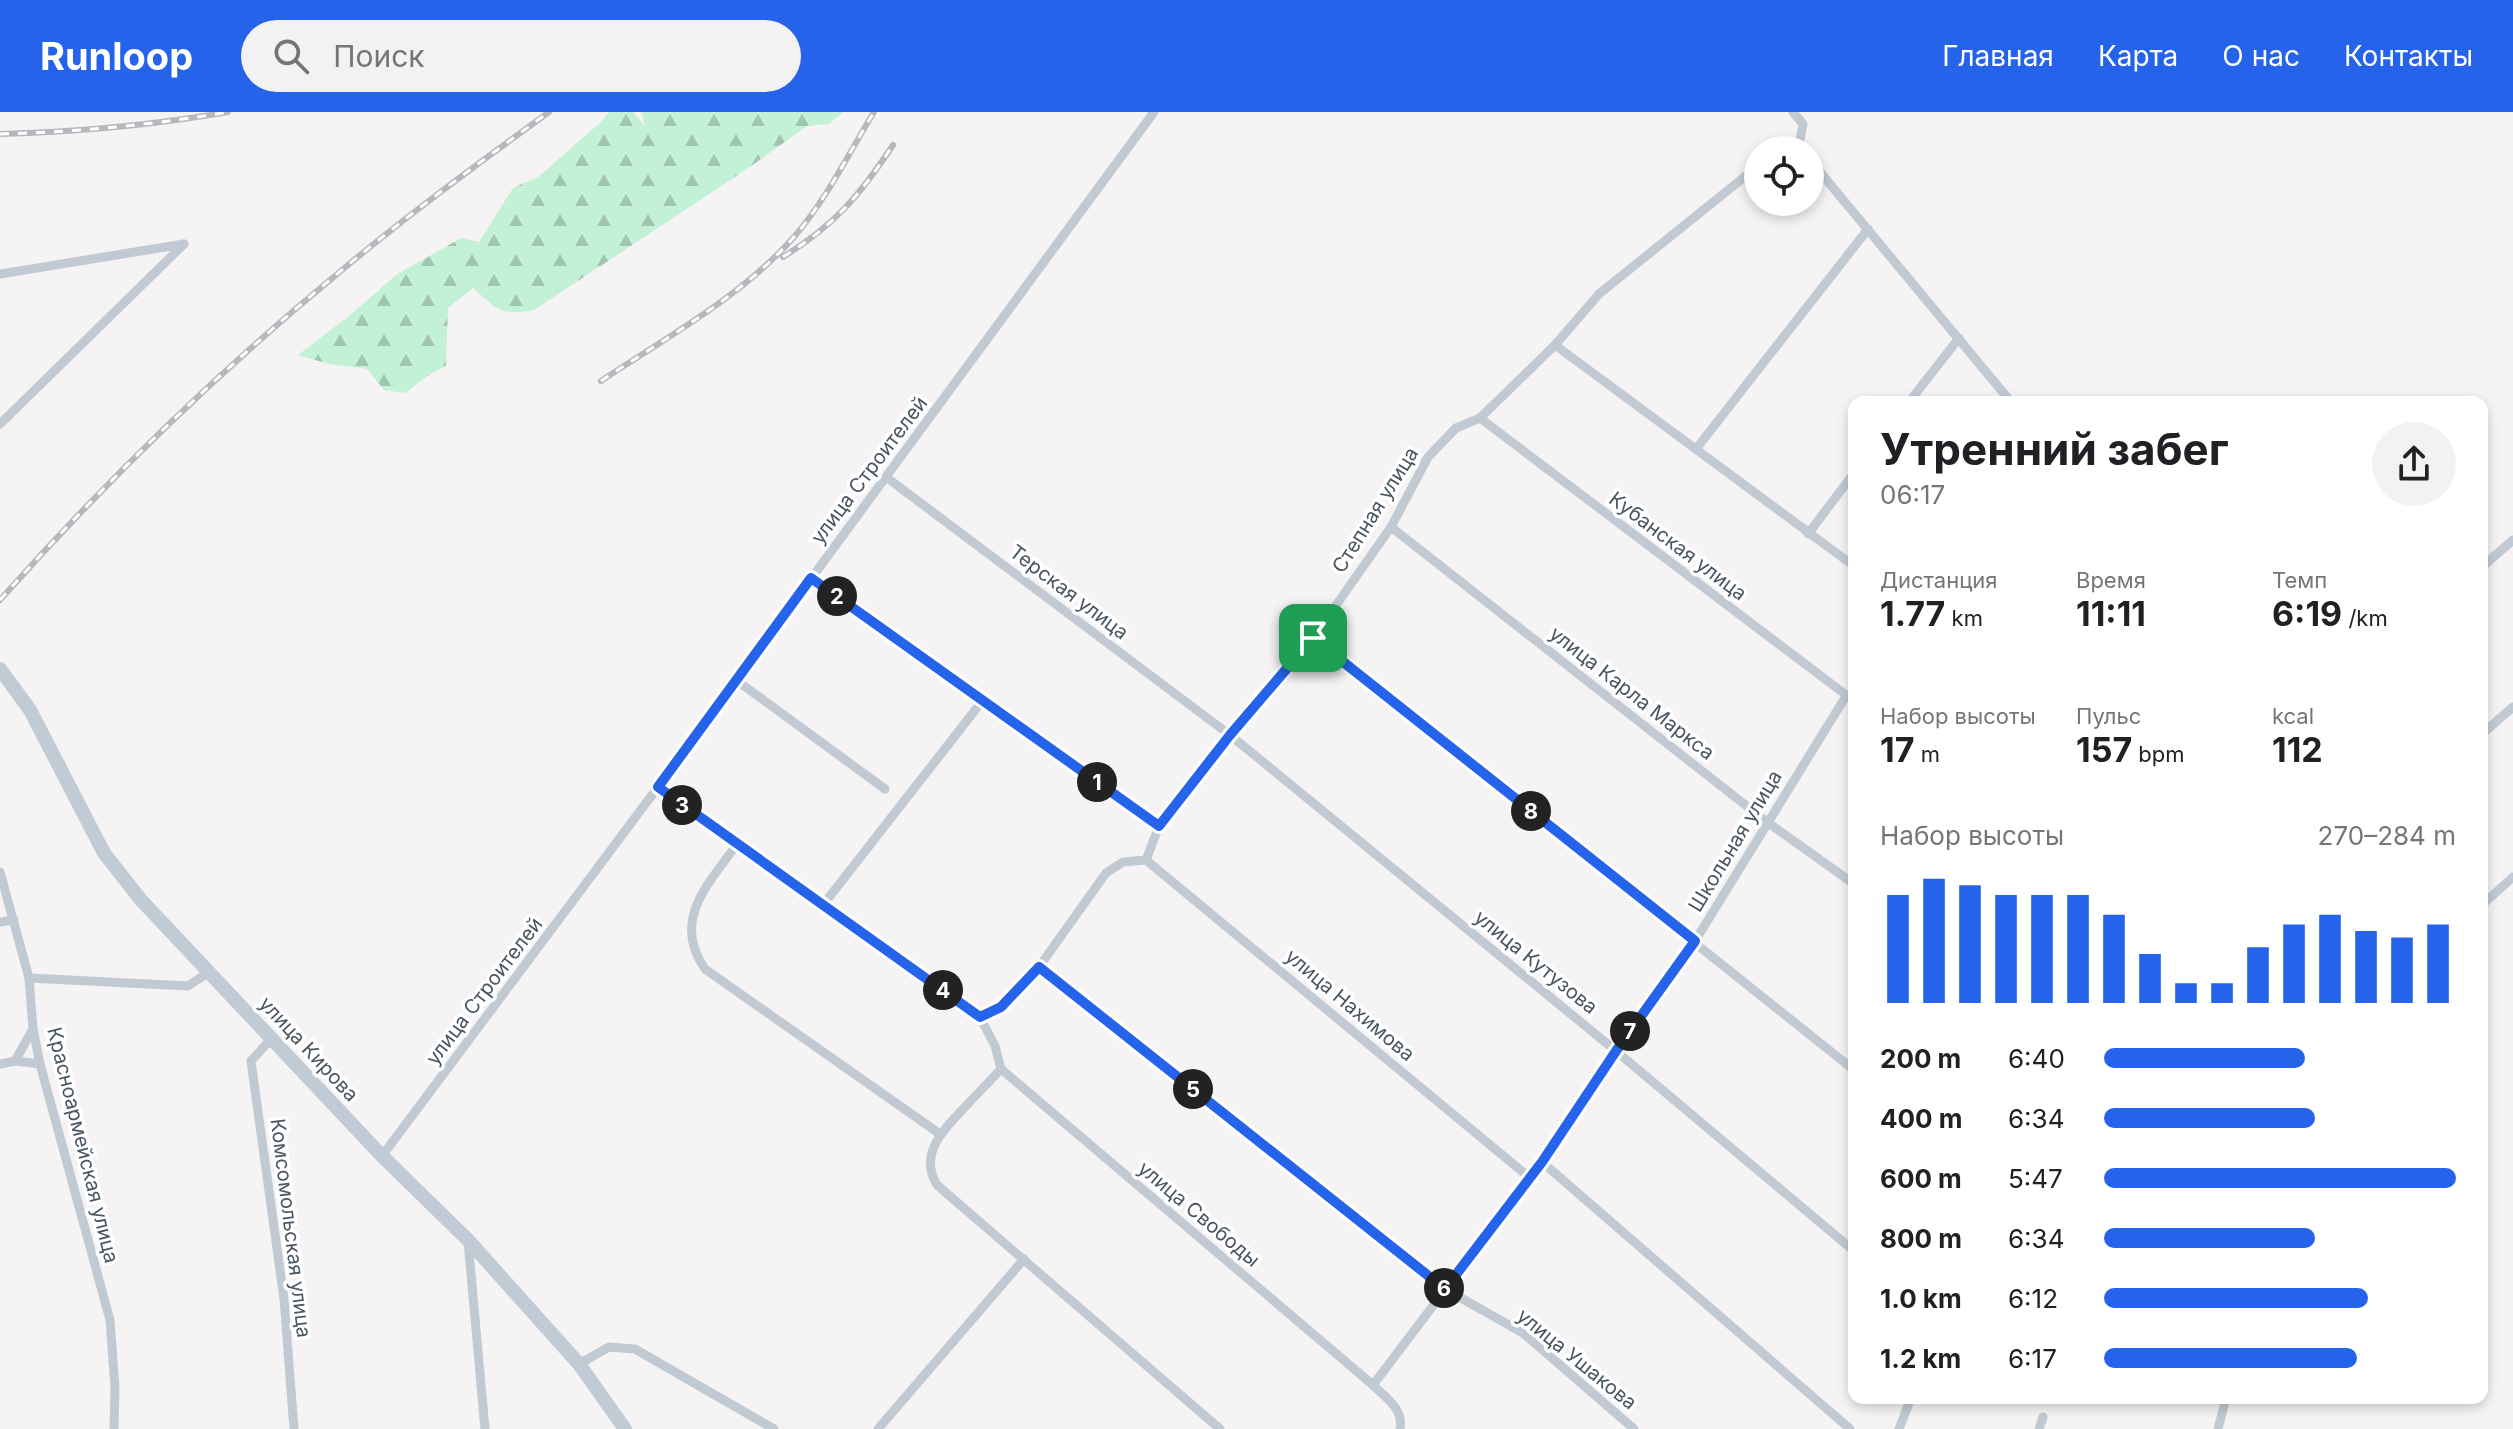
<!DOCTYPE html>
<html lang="ru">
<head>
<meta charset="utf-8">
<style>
  body { margin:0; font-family:Inter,sans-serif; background:#f2f2f2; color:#202124; height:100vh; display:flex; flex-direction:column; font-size:30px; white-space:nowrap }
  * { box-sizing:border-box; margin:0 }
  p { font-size:26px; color:#757577 }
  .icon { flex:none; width:44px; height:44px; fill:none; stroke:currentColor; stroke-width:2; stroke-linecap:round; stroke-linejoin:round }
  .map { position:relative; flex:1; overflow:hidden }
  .details { position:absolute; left:1848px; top:284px; width:640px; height:1008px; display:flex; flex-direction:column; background:#fff; border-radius:16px; box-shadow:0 4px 12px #0003 }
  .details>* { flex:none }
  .tools { position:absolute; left:1744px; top:24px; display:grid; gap:16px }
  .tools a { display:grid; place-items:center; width:80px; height:80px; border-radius:50%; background:#fff; box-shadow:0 4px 12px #0003; font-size:40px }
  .pin { position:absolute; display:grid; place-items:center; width:68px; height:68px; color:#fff; margin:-34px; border-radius:16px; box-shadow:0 4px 12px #0006 }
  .km { position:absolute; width:40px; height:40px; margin:-20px; border-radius:50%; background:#222; color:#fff; font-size:22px; line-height:40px; text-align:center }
  .round { display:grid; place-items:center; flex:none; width:84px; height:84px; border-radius:42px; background:#f2f2f2 }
  .overview { display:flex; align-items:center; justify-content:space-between; height:136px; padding:0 32px }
  h1 { font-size:44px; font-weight:700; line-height:60px }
  .stats { display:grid; grid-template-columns:repeat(3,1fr); gap:12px; height:136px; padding:8px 32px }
  .stats div { display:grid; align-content:center }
  .stats b { font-size:34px; font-weight:700 }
  .stats small { font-size:22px; font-weight:400 }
  .stats p { font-size:22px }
  .chart { height:224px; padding:16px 32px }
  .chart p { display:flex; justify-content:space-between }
  .chart svg { width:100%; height:144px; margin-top:8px; stroke:#2563eb; stroke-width:6 }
  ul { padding:0 32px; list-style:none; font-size:26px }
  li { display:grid; grid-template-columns:128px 96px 1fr; align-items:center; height:60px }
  li i { height:20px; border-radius:10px; background:#2563eb }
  header { display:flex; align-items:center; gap:48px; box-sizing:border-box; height:112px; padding:0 40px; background:#2563eb; color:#fff }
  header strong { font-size:38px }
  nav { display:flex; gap:44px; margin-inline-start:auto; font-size:28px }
  .search { width:560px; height:72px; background:#f2f2f2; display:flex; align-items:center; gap:20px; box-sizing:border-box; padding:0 28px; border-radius:44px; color:#757577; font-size:30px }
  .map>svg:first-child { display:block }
  .forest { fill:url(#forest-firs) }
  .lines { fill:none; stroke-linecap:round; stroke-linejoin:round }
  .minor { stroke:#c1cad2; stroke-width:9 }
  .secondary { stroke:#c1cbd6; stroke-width:14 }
  .rail-casing { stroke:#b5b8bd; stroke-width:6 }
  .rail { stroke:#fff; stroke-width:3; stroke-dasharray:9; stroke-linecap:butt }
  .route-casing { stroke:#fff; stroke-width:16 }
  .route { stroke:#2563eb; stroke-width:10 }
  .labels { text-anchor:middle; stroke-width:7; stroke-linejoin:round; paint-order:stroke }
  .street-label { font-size:20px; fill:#4a5661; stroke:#fff }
</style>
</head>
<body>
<header>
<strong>Runloop</strong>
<div class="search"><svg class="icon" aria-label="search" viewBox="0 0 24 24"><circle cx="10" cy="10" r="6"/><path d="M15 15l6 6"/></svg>Поиск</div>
<nav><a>Главная</a><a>Карта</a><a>О нас</a><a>Контакты</a></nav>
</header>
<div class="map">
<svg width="2513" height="1317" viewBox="0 0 2513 1317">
  <defs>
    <pattern id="forest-firs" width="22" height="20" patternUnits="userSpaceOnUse" patternTransform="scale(2)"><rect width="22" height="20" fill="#c3f1d5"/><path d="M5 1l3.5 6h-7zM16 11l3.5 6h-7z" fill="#a0c6b0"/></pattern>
  </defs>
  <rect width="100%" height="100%" fill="#f5f3f3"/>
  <path class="forest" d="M609,0H633L645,14L641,0H843L829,12L807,14L744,59L534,198C500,204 498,198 473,176L448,196L446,254L427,264L405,281L384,278L367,257L329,252L298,243L349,204L396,163L461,126L479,130L513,76L538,65L601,10Z"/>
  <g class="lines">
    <g class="minor">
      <path d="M1793,0L1803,12L1799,33L1802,38"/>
      <path d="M1810,48L2011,290"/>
      <path d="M0,162L184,132"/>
      <path d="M1555,233L1854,454"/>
      <path d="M1909,290L1959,226"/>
      <path d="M1480,306L1854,589"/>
      <path d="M0,312L184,132"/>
      <path d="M1696,337L1868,117"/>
      <path d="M886,365L1230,623L1616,939L1854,1139"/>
      <path d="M1391,415L1767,710L1854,772"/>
      <path d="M1808,422L1854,361"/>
      <path d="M2482,455L2513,428"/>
      <path d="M811,466L1159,714"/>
      <path d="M1313,526L1854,958"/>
      <path d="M736,568L885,677"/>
      <path d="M2482,622L2513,595"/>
      <path d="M658,675L980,905"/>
      <path d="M737,732C708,773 671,808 705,857L940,1022"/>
      <path d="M1146,748L1530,1066"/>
      <path d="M0,760L29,866L33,917L40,952L110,1208L115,1276L114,1317"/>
      <path d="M823,793L983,588"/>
      <path d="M2482,793L2513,765"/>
      <path d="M0,810L14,808"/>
      <path d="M1039,855L1445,1177L1523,1221L1634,1317"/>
      <path d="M29,866L188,874L209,860"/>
      <path d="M271,927L251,949L284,1187L294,1317"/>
      <path d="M15,949L33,917"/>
      <path d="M0,952L15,949L40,952"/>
      <path d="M1001,957L1373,1273"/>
      <path d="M382,1044L658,675L1154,0"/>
      <path d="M1542,1050L1850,1317"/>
      <path d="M468,1129L485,1317"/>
      <path d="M579,1252L609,1235L635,1237L774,1317"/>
      <path d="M878,1317L1024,1147"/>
      <path d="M1220,1317L937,1073C918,1042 944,1017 965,995C977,982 989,970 1001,957L995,934L980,905L1001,895L1039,855L1106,761L1123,750L1146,748L1159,714L1230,623L1313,526L1391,415L1428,345L1456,316L1480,306L1555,233L1599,182L1758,54"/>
      <path d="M1400,1317C1404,1297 1386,1286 1373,1273L1542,1050L1616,939L1695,829L1846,584"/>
      <path d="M1899,1317L1911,1286"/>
      <path d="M2039,1317L2043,1305"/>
      <path d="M2218,1317L2226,1286"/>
    </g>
    <path class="secondary" d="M0,557L30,598L104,741L141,788L382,1044L468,1128L579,1252L625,1317"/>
    <g class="rail-casing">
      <g id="rail">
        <path d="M0,22C76,20 153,13 228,0"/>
        <path d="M783,145C835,113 860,83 893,33"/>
        <path d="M601,269C667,225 741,185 794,125C826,88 849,41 874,0"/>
        <path d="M0,488C104,371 216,262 336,163C405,105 476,53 549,0"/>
      </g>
    </g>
    <use href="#rail" class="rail"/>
  </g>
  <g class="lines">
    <g class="route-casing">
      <path id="route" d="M811,466L1159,714L1230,623L1313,526L1695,829L1616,939L1542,1050L1445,1177L1039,855L1001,895L980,905L658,675Z"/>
    </g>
    <use href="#route" class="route"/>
  </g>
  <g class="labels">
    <g class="street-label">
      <text transform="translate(869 358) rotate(-53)" y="7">улица Строителей</text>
      <text transform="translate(1375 398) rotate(-58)" y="7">Степная улица</text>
      <text transform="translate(1678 434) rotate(37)" y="7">Кубанская улица</text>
      <text transform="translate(1069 480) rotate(37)" y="7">Терская улица</text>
      <text transform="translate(1632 581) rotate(38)" y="7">улица Карла Маркса</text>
      <text transform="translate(1735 729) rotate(-59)" y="7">Школьная улица</text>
      <text transform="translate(1536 850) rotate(39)" y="7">улица Кутузова</text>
      <text transform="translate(484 879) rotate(-53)" y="7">улица Строителей</text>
      <text transform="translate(1350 893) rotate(40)" y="7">улица Нахимова</text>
      <text transform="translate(309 937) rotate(47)" y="7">улица Кирова</text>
      <text transform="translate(83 1033) rotate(76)" y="7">Красноармейская улица</text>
      <text transform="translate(1199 1102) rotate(40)" y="7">улица Свободы</text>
      <text transform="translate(291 1116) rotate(83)" y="7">Комсомольская улица</text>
      <text transform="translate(1577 1247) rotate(39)" y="7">улица Ушакова</text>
    </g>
  </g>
</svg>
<div class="tools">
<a><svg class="icon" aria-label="locate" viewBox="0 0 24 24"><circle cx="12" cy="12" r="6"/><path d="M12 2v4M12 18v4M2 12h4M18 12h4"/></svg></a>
</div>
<div class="pin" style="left:1313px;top:526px;background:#1e9e55"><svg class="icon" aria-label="arrive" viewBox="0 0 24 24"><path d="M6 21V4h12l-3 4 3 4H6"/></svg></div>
<b class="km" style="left:1097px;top:670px">1</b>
<b class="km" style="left:837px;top:484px">2</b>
<b class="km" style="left:682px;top:693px">3</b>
<b class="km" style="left:943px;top:878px">4</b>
<b class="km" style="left:1193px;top:977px">5</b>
<b class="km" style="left:1444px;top:1176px">6</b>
<b class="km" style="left:1630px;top:919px">7</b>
<b class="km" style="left:1531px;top:699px">8</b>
<section class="details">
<div class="overview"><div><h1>Утренний забег</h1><p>06:17</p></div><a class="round"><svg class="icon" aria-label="share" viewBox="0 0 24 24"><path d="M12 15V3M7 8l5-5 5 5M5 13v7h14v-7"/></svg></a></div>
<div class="stats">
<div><p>Дистанция</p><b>1.77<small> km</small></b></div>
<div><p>Время</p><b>11:11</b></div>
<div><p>Темп</p><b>6:19<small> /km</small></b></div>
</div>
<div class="stats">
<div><p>Набор высоты</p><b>17<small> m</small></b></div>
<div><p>Пульс</p><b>157<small> bpm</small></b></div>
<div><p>kcal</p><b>112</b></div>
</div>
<div class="chart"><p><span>Набор высоты</span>270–284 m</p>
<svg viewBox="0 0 160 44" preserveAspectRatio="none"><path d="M5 44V11M15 44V6M25 44V8M35 44V11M45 44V11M55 44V11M65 44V17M75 44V29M85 44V38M95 44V38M105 44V27M115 44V20M125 44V17M135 44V22M145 44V24M155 44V20"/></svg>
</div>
<ul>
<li><b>200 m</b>6:40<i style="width:57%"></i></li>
<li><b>400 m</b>6:34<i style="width:60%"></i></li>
<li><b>600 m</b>5:47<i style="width:100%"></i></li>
<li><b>800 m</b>6:34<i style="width:60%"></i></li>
<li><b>1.0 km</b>6:12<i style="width:75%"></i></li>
<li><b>1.2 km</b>6:17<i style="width:72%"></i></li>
</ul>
</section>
</div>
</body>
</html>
